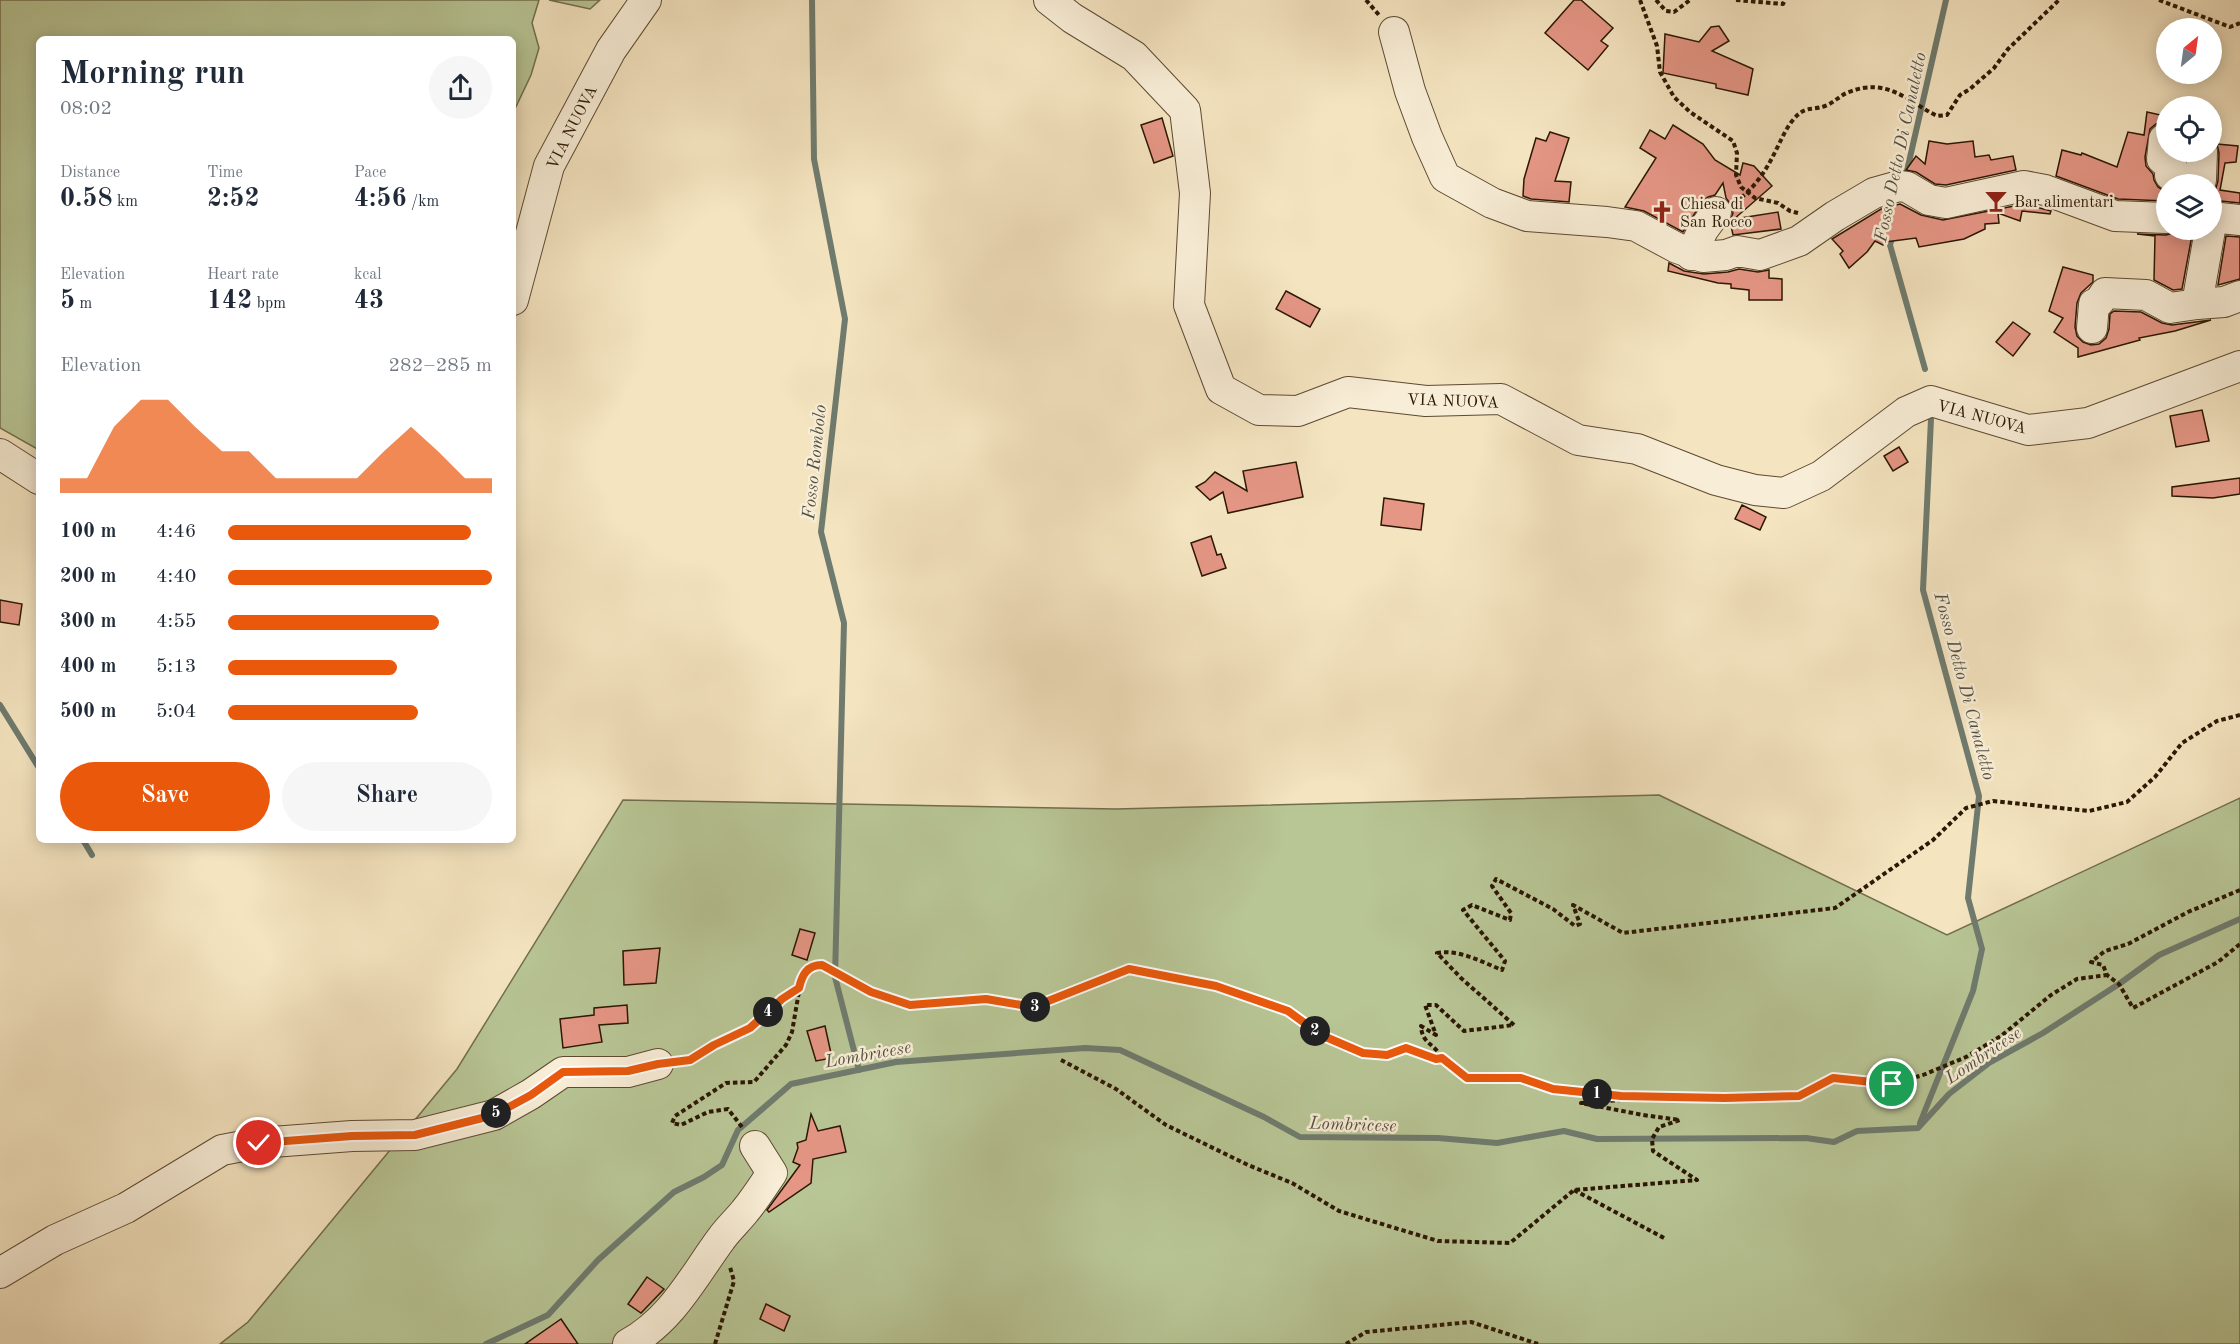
<!DOCTYPE html>
<html lang="en">
<head>
<meta charset="utf-8">
<style>
  body { margin:0; font-family:"Old Standard TT",serif; background:#f6f6f7; color:#1f2937; height:100vh; display:flex; flex-direction:column; font-size:22px; white-space:nowrap }
  * { box-sizing:border-box; margin:0 }
  p { font-size:20px; color:#747a83 }
  .icon { flex:none; width:33px; height:33px; fill:none; stroke:currentColor; stroke-width:2; stroke-linecap:round; stroke-linejoin:round }
  .map { position:relative; flex:1; overflow:hidden }
  .sheet { position:absolute; left:36px; top:36px; width:480px; height:807px; display:flex; flex-direction:column; background:#fff; border-radius:9px; box-shadow:0 3px 15px #0003 }
  .sheet>* { flex:none }
  .needle { width:39px; rotate:29deg }
  .fabs { position:absolute; left:2156px; top:18px; display:grid; gap:12px }
  .fabs a { display:grid; place-items:center; width:66px; height:66px; border-radius:50%; background:#fff; box-shadow:0 3px 15px #0003; font-size:30px }
  .pin { position:absolute; display:grid; place-items:center; width:51px; height:51px; color:#fff; margin:-26px; border:3px solid #fff; border-radius:50%; box-shadow:0 2px 6px #0007 }
  .km { position:absolute; width:30px; height:30px; margin:-15px; border-radius:50%; background:#222; color:#fff; font-size:16px; line-height:30px; text-align:center }
  .round { display:grid; place-items:center; flex:none; width:63px; height:63px; border-radius:32px; background:#f6f6f7 }
  .head { display:flex; align-items:center; justify-content:space-between; height:102px; padding:0 24px }
  h1 { font-size:33px; font-weight:700; line-height:45px }
  .metrics { display:grid; grid-template-columns:repeat(3,1fr); gap:9px; height:102px; padding:6px 24px }
  .metrics div { display:grid; align-content:center }
  .metrics b { font-size:26px; font-weight:700 }
  .metrics small { font-size:16px; font-weight:400 }
  .metrics p { font-size:16px }
  .chart { height:168px; padding:12px 24px }
  .chart p { display:flex; justify-content:space-between }
  .chart svg { width:100%; height:108px; margin-top:6px; fill:#ea580c; opacity:.7 }
  .button { display:flex; gap:12px; margin-top:auto; padding:12px 24px }
  .button a { flex:1; height:69px; border-radius:36px; background:#ea580c; color:#fff; font-size:24px; font-weight:700; line-height:69px; text-align:center }
  .button a+a { background:#f6f6f7; color:#1f2937 }
  ul { padding:0 24px; list-style:none; font-size:20px }
  li { display:grid; grid-template-columns:96px 72px 1fr; align-items:center; height:45px }
  li i { height:15px; border-radius:8px; background:#ea580c }
  .map>svg:first-child { display:block }
  .green { fill:#b8c595; stroke:#726e4c; stroke-width:1.5 }
  .lines { fill:none; stroke-linecap:round; stroke-linejoin:round }
  .stream { stroke:#6f7b6e; stroke-width:6 }
  .building { fill:#e59685; stroke:#2c1703; stroke-width:1.5 }
  .minor-casing { stroke:#5e4a32; stroke-width:32 }
  .path { stroke:#2c1703; stroke-width:4; stroke-dasharray:4.5 3; stroke-linecap:butt }
  .minor { stroke:#f8edd6; stroke-width:30 }
  .route-casing { stroke:#fff; stroke-width:12 }
  .route { stroke:#ea580c; stroke-width:8 }
  .labels { text-anchor:middle; stroke-width:5; stroke-linejoin:round; paint-order:stroke }
  .street-label { font-size:16px; fill:#2c1703; stroke:#f8edd6 }
  .poi-label { font-size:16px; fill:#2c1703; stroke:#f8edd6; text-anchor:start }
  .water-label { font-size:18px; font-style:italic; fill:#535142; stroke:#f8edd6 }
</style>
</head>
<body>
<div class="map">
<svg width="2240" height="1344" viewBox="0 0 2240 1344">
  <rect width="100%" height="100%" fill="#f4e4c0"/>
  <filter id="stains"><feTurbulence type="fractalNoise" baseFrequency=".00333" numOctaves="4"/><feColorMatrix values="0 0 0 0 .2 0 0 0 0 .09 0 0 0 0 .02 0 0 0 .5 -.17"/></filter>
  <radialGradient id="worn" r=".72"><stop offset=".6" stop-color="#630" stop-opacity="0"/><stop offset="1" stop-color="#630" stop-opacity=".3"/></radialGradient>
  <g class="green">
    <path d="M0,0H539L532,23L539,48L531,75L513,113V39H39V450L0,428Z"/>
    <path d="M549,0H600L590,9Z"/>
    <path d="M1659,795L1947,935L2240,798V1344H220L248,1322L457,1069L623,800L1116,809Z"/>
  </g>
  <g class="lines">
    <g class="stream">
      <path d="M812,0L814,159L845,319L821,532L844,623L835,977L859,1070"/>
      <path d="M1906,175L1946,0"/>
      <path d="M1893,235L1890,245L1925,369"/>
      <path d="M0,705L39,768"/>
      <path d="M83,840L92,855"/>
      <path d="M1920,1123L1973,991L1982,949L1968,898L1979,796L1923,590L1931,419"/>
      <path d="M486,1344L548,1315L598,1260L674,1192L704,1177L722,1165L738,1130L791,1084L896,1062L1085,1048L1120,1050L1264,1117L1300,1137L1438,1138L1497,1143L1564,1131L1597,1139L1806,1138L1834,1142L1857,1131L1918,1128L1949,1094L1989,1063L2043,1033L2119,984L2159,955L2240,919"/>
    </g>
  </g>
  <g class="building">
    <path d="M1574,0H1581L1613,28L1601,41L1608,46L1588,70L1545,33Z"/>
    <path d="M1719,26L1729,41L1712,51L1753,69L1748,95L1716,88V84L1663,73L1665,34L1699,42L1711,27Z"/>
    <path d="M2147,112L2165,116L2164,122L2156,124L2150,129L2145,157L2146,166L2153,174L2154,180L2158,187L2166,192V201L2118,199L2056,176L2062,150L2081,155L2082,153L2117,167L2128,132L2144,135Z"/>
    <path d="M1162,118L1173,156L1154,163L1141,125Z"/>
    <path d="M1673,125L1703,144L1715,160L1740,175L1743,163L1754,166L1772,186L1734,219L1778,212L1781,229L1733,235L1730,221L1733,213L1732,206L1726,198L1723,183L1715,195L1708,197L1702,202L1683,232L1644,211L1625,207L1656,158L1640,148L1650,130L1665,139Z"/>
    <path d="M1550,132L1569,138L1555,181L1571,182L1569,202L1531,199L1523,196L1524,179L1536,138L1546,141Z"/>
    <path d="M1929,141L1947,144L1973,141L1975,157L1989,155L1991,160L2013,156L2016,170L1946,185L1935,184L1916,172L1906,170L1916,156L1925,164Z"/>
    <path d="M2217,144L2238,146L2236,162L2225,163L2220,190L2240,193V203L2211,200V194L2216,188L2218,181L2219,153Z"/>
    <path d="M1900,204L1921,215L1943,220L2024,204L2051,211L2050,214L2022,211L2020,221L1998,213L1999,223L1985,224V229L1964,239L1919,247L1916,238L1885,242L1883,245L1875,241L1867,252L1849,268L1840,254L1843,251L1832,239L1881,209H1883L1886,215L1892,206Z"/>
    <path d="M2178,230H2193L2182,289L2173,290L2154,280L2155,236L2137,234L2166,235L2173,233Z"/>
    <path d="M2226,236L2240,237V279L2218,285Z"/>
    <path d="M1669,263L1684,271L1704,274L1728,272L1739,269L1758,272L1769,270V278L1782,279V300H1749V290L1731,288V284L1718,283L1668,271Z"/>
    <path d="M2063,267L2093,275V282L2081,293L2077,303L2075,327L2077,336L2083,342L2091,345L2099,344L2106,338L2109,329L2110,314L2114,311L2141,312L2162,323L2172,325L2211,320L2175,331L2139,338L2140,340L2078,357V348L2054,332L2063,318L2049,311Z"/>
    <path d="M1286,291L1320,309L1310,327L1276,309Z"/>
    <path d="M2013,322L2030,334L2013,356L1996,342Z"/>
    <path d="M2202,410L2209,441L2176,447L2170,416Z"/>
    <path d="M1899,447L1908,462L1893,471L1884,456Z"/>
    <path d="M1296,462L1303,497L1228,513L1223,492L1210,500L1196,487L1205,482L1215,472L1247,491L1243,471Z"/>
    <path d="M2240,478V494L2213,498L2172,496V487Z"/>
    <path d="M1384,498L1424,504L1421,530L1381,525Z"/>
    <path d="M1742,505L1766,517L1760,530L1735,519Z"/>
    <path d="M1211,536L1217,555L1221,554L1226,568L1202,576L1191,543Z"/>
    <path d="M0,600L22,604L19,625L0,622Z"/>
    <path d="M800,929L815,933L807,960L792,955Z"/>
    <path d="M660,948L656,983L624,985L623,951Z"/>
    <path d="M627,1005L628,1023L599,1025L602,1042L563,1048L560,1019L594,1015V1008Z"/>
    <path d="M825,1026L832,1058L816,1061L807,1031Z"/>
    <path d="M811,1114L818,1131L840,1126L846,1152L813,1159L811,1183L769,1212L767,1210L800,1165L793,1162L798,1148L797,1143L806,1140Z"/>
    <path d="M647,1277L664,1289L641,1313L628,1304Z"/>
    <path d="M766,1304L790,1316L784,1331L760,1319Z"/>
    <path d="M561,1319L578,1344H525Z"/>
  </g>
  <g class="lines">
    <g class="minor-casing">
      <g id="minor">
        <path d="M1049,0L1072,18L1134,56L1185,110L1195,193L1189,305L1221,389L1259,410L1298,411L1348,392L1426,401L1501,399L1578,440L1637,449L1716,480L1755,490L1784,493L1821,476L1906,412L1931,401L2028,430L2088,423L2240,366"/>
        <path d="M1394,32L1410,91L1427,137L1445,177L1492,203L1527,216L1607,222L1636,226L1677,248L1703,257L1726,255L1737,251L1760,255L1799,241L1835,216L1874,193L1899,186L1907,187L1929,200L1946,203L2024,186L2045,190L2115,216L2166,218"/>
        <path d="M2164,139L2162,159L2172,167L2170,175L2189,180"/>
        <path d="M2189,184V180H2201L2202,152"/>
        <path d="M2211,217L2240,220"/>
        <path d="M1691,255L1703,230L1716,212"/>
        <path d="M513,300L549,166L611,50L646,0"/>
        <path d="M2197,304L2210,230"/>
        <path d="M2092,328L2094,304L2099,302L2105,293L2146,295L2170,308L2197,304L2224,302L2240,296"/>
        <path d="M0,454L39,479"/>
        <path d="M0,1273L55,1240L126,1208L222,1150L259,1143L352,1136L415,1135L494,1115L531,1094L563,1072H628L658,1064"/>
        <path d="M628,1344C672,1320 693,1277 721,1239C728,1229 738,1220 745,1211C755,1199 763,1186 772,1173L755,1146"/>
      </g>
    </g>
    <g class="path">
      <path d="M1366,0L1379,15"/>
      <path d="M1640,0L1657,46L1660,72L1674,97L1690,112L1733,141L1737,153L1736,175L1741,187L1755,198L1778,203L1790,211L1798,213"/>
      <path d="M1656,0L1666,11L1674,12L1690,0"/>
      <path d="M1736,0L1783,4L1785,0"/>
      <path d="M2159,0L2230,27L2240,23"/>
      <path d="M1735,202C1757,187 1768,167 1779,144C1783,136 1787,127 1793,120C1805,105 1811,111 1825,106C1834,103 1840,95 1849,92C1888,77 1907,101 1937,116L1947,115L1960,95L1970,89L1994,68L2008,49L2059,0"/>
      <path d="M2240,890L2188,912L2128,944L2105,951L2091,962L2103,965L2107,975L2119,984L2133,1008L2218,962L2240,944"/>
      <path d="M1442,1058L1467,1078H1521L1553,1089L1649,1097L1799,1096L1833,1079L1892,1084L1923,1075L1966,1057L2001,1036L2051,995L2077,979L2107,975"/>
      <path d="M1061,1060L1116,1089L1166,1125L1248,1165L1292,1183L1339,1211L1438,1241L1510,1243L1574,1190L1697,1180L1653,1151L1652,1139L1659,1127L1680,1120L1643,1115L1581,1103L1620,1100L1621,1096"/>
      <path d="M682,1061L690,1060L714,1045L750,1028L782,999L799,988"/>
      <path d="M742,1127L728,1109L708,1112L681,1125L672,1123L675,1116L726,1083L754,1082L786,1045L792,1032L802,974L814,965H822L871,992L910,1005L986,999L1033,1007L1129,969L1216,986L1288,1011L1321,1035L1363,1053L1387,1055L1406,1048L1436,1059L1442,1058C1434,1043 1422,1044 1421,1026L1436,1035L1425,1005H1436L1464,1031L1514,1025L1461,978L1437,953C1459,949 1482,962 1502,970L1505,961L1463,910L1472,905L1510,920L1511,913L1492,886L1496,879L1553,909L1575,926L1580,924L1573,905L1623,933L1835,908L1933,840L1966,808L1993,801L2089,811L2127,802L2155,777L2182,743L2217,721L2240,715"/>
      <path d="M1574,1190L1664,1238"/>
      <path d="M715,1344L734,1281L730,1267"/>
      <path d="M1346,1344L1366,1332L1471,1322L1538,1344"/>
    </g>
    <use href="#minor" class="minor"/>
  </g>
  <g class="lines">
    <g class="route-casing">
      <path id="route" d="M259,1143L352,1136L415,1135L494,1115L531,1095L563,1072L628,1071L658,1064L690,1060L714,1045L750,1028L782,999L799,988C802,975 807,965 822,965L871,992L910,1005L986,999L1033,1007L1129,969L1216,986L1288,1011L1321,1035L1363,1053L1387,1055L1406,1048L1436,1059L1442,1058L1467,1078H1521L1553,1089L1621,1096L1725,1098L1799,1096L1833,1078L1892,1084"/>
    </g>
    <use href="#route" class="route"/>
  </g>
  <defs>
    <g id="bar-bare" transform="scale(1.8)"><path d="M-6-5H6L.8 .8V4.5H3.5V6h-7V4.5H-.8V.8Z" fill="#8f2418" stroke="#f8edd6" stroke-width="2.5" paint-order="stroke"/></g>
    <g id="church-bare" transform="scale(1.8)"><path d="M-1.2-6h2.4v3.5h3.3v2.4h-3.3V6h-2.4V-.1h-3.3v-2.4h3.3Z" fill="#8f2418" stroke="#f8edd6" stroke-width="2.5" paint-order="stroke"/></g>
  </defs>
  <g fill-rule="evenodd">
    <use href="#bar-bare" x="1996" y="201"/>
    <use href="#church-bare" x="1662" y="212"/>
  </g>
  <g class="labels">
    <g class="street-label">
      <text transform="translate(571 127) rotate(-63)" y="6">VIA NUOVA</text>
      <text transform="translate(1453 400) rotate(2)" y="6">VIA NUOVA</text>
      <text transform="translate(1982 416) rotate(15)" y="6">VIA NUOVA</text>
    </g>
    <g class="poi-label">
      <text x="2014" y="207">Bar alimentari</text>
      <text x="1680" y="209">Chiesa di<tspan x="1680" dy="18">San Rocco</tspan></text>
    </g>
    <g class="water-label">
      <text transform="translate(1900 147) rotate(-78)" y="6">Fosso Detto Di Canaletto</text>
      <text transform="translate(814 462) rotate(-84)" y="6">Fosso Rombolo</text>
      <text transform="translate(1965 686) rotate(75)" y="6">Fosso Detto Di Canaletto</text>
      <text transform="translate(868 1054) rotate(-10)" y="6">Lombricese</text>
      <text transform="translate(1983 1055) rotate(-34)" y="6">Lombricese</text>
      <text transform="translate(1353 1124) rotate(2)" y="6">Lombricese</text>
    </g>
  </g>
  <rect width="100%" height="100%" filter="url(#stains)"/>
  <rect width="100%" height="100%" fill="url(#worn)"/>
</svg>
<div class="fabs">
<a><svg class="needle" viewBox="-14 -14 28 28"><path d="M0-13l5 13h-10z" fill="#e53935"/><path d="M0 13l5-13h-10z" fill="#747a83"/></svg></a>
<a><svg class="icon" aria-label="locate" viewBox="0 0 24 24"><circle cx="12" cy="12" r="6"/><path d="M12 2v4M12 18v4M2 12h4M18 12h4"/></svg></a>
<a><svg class="icon" aria-label="layers" viewBox="0 0 24 24"><path d="M12 4l9 5-9 5-9-5zM3 14l9 5 9-5"/></svg></a>
</div>
<div class="pin" style="left:1892px;top:1084px;background:#1e9e55"><svg class="icon" aria-label="arrive" viewBox="0 0 24 24"><path d="M6 21V4h12l-3 4 3 4H6"/></svg></div>
<div class="pin" style="left:259px;top:1143px;background:#d93025"><svg class="icon" aria-label="check" viewBox="0 0 24 24"><path d="M5 12l5 5 9-10"/></svg></div>
<b class="km" style="left:1597px;top:1094px">1</b>
<b class="km" style="left:1315px;top:1031px">2</b>
<b class="km" style="left:1035px;top:1007px">3</b>
<b class="km" style="left:768px;top:1012px">4</b>
<b class="km" style="left:496px;top:1113px">5</b>
<section class="sheet">
<div class="head"><div><h1>Morning run</h1><p>08:02</p></div><a class="round"><svg class="icon" aria-label="share" viewBox="0 0 24 24"><path d="M12 15V3M7 8l5-5 5 5M5 13v7h14v-7"/></svg></a></div>
<div class="metrics">
<div><p>Distance</p><b>0.58<small> km</small></b></div>
<div><p>Time</p><b>2:52</b></div>
<div><p>Pace</p><b>4:56<small> /km</small></b></div>
</div>
<div class="metrics">
<div><p>Elevation</p><b>5<small> m</small></b></div>
<div><p>Heart rate</p><b>142<small> bpm</small></b></div>
<div><p>kcal</p><b>43</b></div>
</div>
<div class="chart"><p><span>Elevation</span>282–285 m</p>
<svg viewBox="0 0 160 44" preserveAspectRatio="none"><path d="M0 44V38L10 38L20 17L30 6L40 6L50 17L60 27L70 27L80 38L90 38L100 38L110 38L120 27L130 17L140 27L150 38L160 38V44z"/></svg>
</div>
<ul>
<li><b>100 m</b>4:46<i style="width:92%"></i></li>
<li><b>200 m</b>4:40<i style="width:100%"></i></li>
<li><b>300 m</b>4:55<i style="width:80%"></i></li>
<li><b>400 m</b>5:13<i style="width:64%"></i></li>
<li><b>500 m</b>5:04<i style="width:72%"></i></li>
</ul>
<div class="button"><a>Save</a><a>Share</a></div>
</section>
</div>
</body>
</html>
